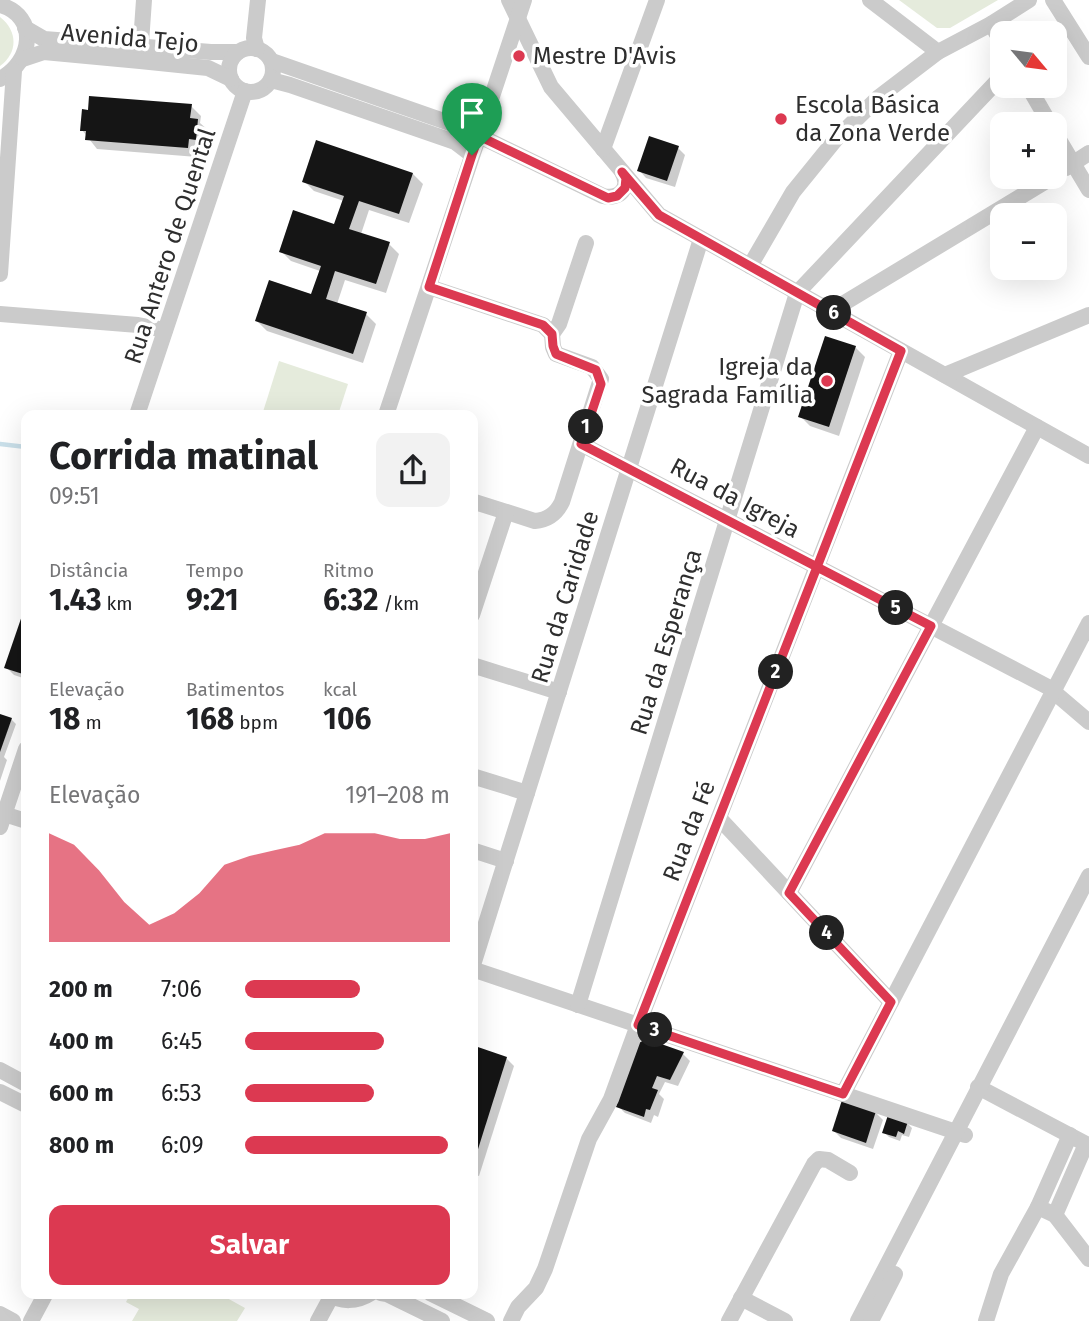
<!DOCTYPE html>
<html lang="pt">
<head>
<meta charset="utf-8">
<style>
  body { margin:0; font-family:"Fira Sans",sans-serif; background:#f2f2f2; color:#202124; height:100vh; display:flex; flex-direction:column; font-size:26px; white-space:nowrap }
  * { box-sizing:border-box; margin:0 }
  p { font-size:23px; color:#757577 }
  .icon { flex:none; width:38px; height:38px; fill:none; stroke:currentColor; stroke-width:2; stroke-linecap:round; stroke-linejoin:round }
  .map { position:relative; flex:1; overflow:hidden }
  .details { position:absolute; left:21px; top:410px; width:457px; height:889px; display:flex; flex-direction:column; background:#fff; border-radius:14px; box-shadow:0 7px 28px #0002 }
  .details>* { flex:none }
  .needle { width:46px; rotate:119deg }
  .controls { position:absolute; left:990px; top:21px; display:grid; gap:14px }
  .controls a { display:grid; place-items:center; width:77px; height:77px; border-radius:14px; background:#fff; box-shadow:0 7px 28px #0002; font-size:35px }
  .pin { position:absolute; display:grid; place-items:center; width:60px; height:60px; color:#fff; margin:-72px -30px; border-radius:50% 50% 50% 0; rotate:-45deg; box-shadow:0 0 7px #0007 }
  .pin .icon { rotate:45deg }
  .km { position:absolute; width:35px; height:35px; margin:-18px; border-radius:50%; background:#222; color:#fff; font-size:19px; line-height:35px; text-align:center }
  .round { display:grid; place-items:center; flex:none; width:74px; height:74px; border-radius:14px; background:#f2f2f2 }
  .overview { display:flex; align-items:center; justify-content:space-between; height:119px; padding:0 28px }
  h1 { font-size:38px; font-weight:700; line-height:52px }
  .stats { display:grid; grid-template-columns:repeat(3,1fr); gap:10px; height:119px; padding:7px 28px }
  .stats div { display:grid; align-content:center }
  .stats b { font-size:30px; font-weight:700 }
  .stats small { font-size:19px; font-weight:400 }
  .stats p { font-size:19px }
  .chart { height:196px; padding:14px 28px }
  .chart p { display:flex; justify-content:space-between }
  .chart svg { width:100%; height:126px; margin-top:7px; fill:#dc3951; opacity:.7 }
  .action { display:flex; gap:14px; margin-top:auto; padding:14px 28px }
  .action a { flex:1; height:80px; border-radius:14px; background:#dc3951; color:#fff; font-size:28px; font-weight:700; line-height:80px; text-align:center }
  ul { padding:0 28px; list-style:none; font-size:23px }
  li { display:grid; grid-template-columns:112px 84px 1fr; align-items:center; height:52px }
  li i { height:18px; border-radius:9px; background:#dc3951 }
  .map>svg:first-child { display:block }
  .green { fill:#e5ebdc }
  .shadow { fill:#0003 }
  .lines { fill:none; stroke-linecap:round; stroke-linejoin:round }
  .stream { stroke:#cae0ea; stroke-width:4.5 }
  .building { fill:#151515 }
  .minor { stroke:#cbcbcb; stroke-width:16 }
  .route-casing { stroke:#fff; stroke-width:14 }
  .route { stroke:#dc3951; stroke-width:9 }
  .poi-dot { fill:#dc3951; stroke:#fff; stroke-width:2.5 }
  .labels { text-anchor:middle; stroke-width:7; stroke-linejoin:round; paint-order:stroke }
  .street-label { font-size:24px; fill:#2e2e2e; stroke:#fff }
  .poi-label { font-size:24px; fill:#2e2e2e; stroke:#fff; text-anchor:start }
</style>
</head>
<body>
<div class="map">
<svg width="1089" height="1321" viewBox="0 0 1089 1321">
  <rect width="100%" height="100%" fill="#fff"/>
  <g class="green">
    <path d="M899,0H998L950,28H937Z"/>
    <path d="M0,17C18,31 18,53 0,66Z"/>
    <path d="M279,361L348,384L338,415H262Z"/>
    <path d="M131,1293H218L245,1308L237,1321H132L139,1309L126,1302Z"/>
  </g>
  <g class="shadow">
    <path d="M191,106L201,116L200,123L208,130L206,149L198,148L197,157L97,149L82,130Z"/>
    <path d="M678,148L685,155L675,187L646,178L639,170Z"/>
    <path d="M413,174L423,184L409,223L369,210L361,234L389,244L399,254L386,293L345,280L337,304L366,314L376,324L363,363L267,331L257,321L312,296L320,271L291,261L281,251L336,226L344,201L314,191L304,181Z"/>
    <path d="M855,347L865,357L839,436L810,426L800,416Z"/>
    <path d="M26,608V679L14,675L6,667Z"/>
    <path d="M0,715L11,719L16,724L4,757L7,760L0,781Z"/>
    <path d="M472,1047L506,1058L514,1066L479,1176L472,1174Z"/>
    <path d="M683,1054L690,1061L678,1086L665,1082L659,1094L664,1099L658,1117L654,1115L651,1123L625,1113L618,1106Z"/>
    <path d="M875,1112L883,1120L873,1149L841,1138L834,1131Z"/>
    <path d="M907,1123L912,1128L909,1137L902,1135L900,1141L889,1137L884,1132Z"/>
  </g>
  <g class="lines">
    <path class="stream" d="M0,444L26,447"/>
  </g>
  <g class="building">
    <path d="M89,96L192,104L190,118L198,119L196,140L189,139L188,148L85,140L86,131H80L82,109L88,110Z"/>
    <path d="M649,136L679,146L667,181L637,171Z"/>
    <path d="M316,140L413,173L399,214L359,201L349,229L390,242L376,284L335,271L326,299L367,312L353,354L255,321L269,280L311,294L321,266L279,252L293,210L334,224L344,196L302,182Z"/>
    <path d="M825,336L856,346L829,427L798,417Z"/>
    <path d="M26,604V675L4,668Z"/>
    <path d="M0,714L12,718L0,752Z"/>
    <path d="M647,1039L684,1052L670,1080L657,1076L652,1088L658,1090L650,1110L646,1109L644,1117L616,1107L636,1044Z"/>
    <path d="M472,1045L507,1057L473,1165H472Z"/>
    <path d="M842,1100L876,1111L866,1143L832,1131Z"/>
    <path d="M888,1115L908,1121L904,1134L898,1131L896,1137L882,1133Z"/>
  </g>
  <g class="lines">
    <g class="minor">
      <path d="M509,0L551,87L659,215L1089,456"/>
      <path d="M870,0L938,52"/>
      <path d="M1053,0L1089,57"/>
      <path d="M0,5C39,16 33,62 0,79"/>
      <path d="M991,24L1003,44"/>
      <path d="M25,28L44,39L211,52H238"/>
      <circle cx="251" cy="70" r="22"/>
      <path d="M257,49L254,38L258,0"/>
      <path d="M140,57L144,0"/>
      <path d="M23,59L44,52L140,61L208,68L231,79"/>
      <path d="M272,61L461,127L603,196C620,200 631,187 622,172"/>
      <path d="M271,80L290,85L455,142L472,155"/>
      <path d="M1028,86L1050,124"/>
      <path d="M1055,133L1089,190"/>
      <path d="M603,149L657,0"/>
      <path d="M1066,168L1089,153"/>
      <path d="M750,266L793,192L836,139L879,97L938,52L991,24L1029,0"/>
      <path d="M0,274L14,71"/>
      <path d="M429,287L543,325L552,334L553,347L556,354L592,367L601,379L562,502C556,514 548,520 535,521L472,501"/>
      <path d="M831,311L1053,177"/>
      <path d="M0,314L138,325L165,330"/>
      <path d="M552,334L559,324L586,243"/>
      <path d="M945,375L1089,315"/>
      <path d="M137,415L245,91"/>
      <path d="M386,415L524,0"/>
      <path d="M581,444L1048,687L1089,722"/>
      <path d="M472,615L506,512"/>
      <path d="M472,665L559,692"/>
      <path d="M472,776L527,793"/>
      <path d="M4,814L26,821"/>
      <path d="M719,818L891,1002"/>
      <path d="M0,827L26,749"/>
      <path d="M472,850L506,861"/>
      <path d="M789,893L1037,427"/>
      <path d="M472,968L701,239"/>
      <path d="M472,969L965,1135"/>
      <path d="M578,1005L797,293L1003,75"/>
      <path d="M0,1070L26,1084"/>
      <path d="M978,1087L1086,1144L1055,1215"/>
      <path d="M0,1092L26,1105"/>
      <path d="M843,1094L1089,623"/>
      <path d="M1070,1135L1038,1207L1055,1215L1089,1259"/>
      <path d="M327,1293C341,1303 357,1302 371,1293"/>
      <path d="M381,1293L387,1294L442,1321"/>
      <path d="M430,1293L487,1321"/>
      <path d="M741,1298L785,1321"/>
      <path d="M0,1314L13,1321"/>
      <path d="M31,1321L46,1293"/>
      <path d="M318,1321L331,1297"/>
      <path d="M511,1321L518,1307L536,1288L545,1269L589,1139L611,1099L638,1025L901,351"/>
      <path d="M729,1321L814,1164L819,1159L828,1160L850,1173"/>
      <path d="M858,1321L1089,876"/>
      <path d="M871,1321L895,1274"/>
      <path d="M986,1321L1001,1274L1038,1207"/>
    </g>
  </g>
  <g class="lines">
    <g class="route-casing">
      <path id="route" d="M472,155L429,287L543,325L552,334L553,346L556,354L596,370L601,384L581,444L817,567L638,1025L843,1094L891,1002L789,893L931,626L817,567L901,351L659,215L622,172L626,178L625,188L617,196L608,198L479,136L472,155"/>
    </g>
    <use href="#route" class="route"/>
  </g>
  <g class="poi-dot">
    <circle cx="519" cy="56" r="7"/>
    <circle cx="781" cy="119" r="7"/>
    <circle cx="827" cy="381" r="7"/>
  </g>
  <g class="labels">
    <g class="street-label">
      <text transform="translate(130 38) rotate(5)" y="8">Avenida Tejo</text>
      <text transform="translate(170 246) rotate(-72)" y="8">Rua Antero de Quental</text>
      <text transform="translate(735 498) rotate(28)" y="8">Rua da Igreja</text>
      <text transform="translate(565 597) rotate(-73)" y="8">Rua da Caridade</text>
      <text transform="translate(666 642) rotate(-73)" y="8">Rua da Esperança</text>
      <text transform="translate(689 831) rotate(-69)" y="8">Rua da Fé</text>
    </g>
    <g class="poi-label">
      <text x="533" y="64">Mestre D'Avis</text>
      <text x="795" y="113">Escola Básica<tspan x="795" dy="28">da Zona Verde</tspan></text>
      <text x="813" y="375" text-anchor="end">Igreja da<tspan x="813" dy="28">Sagrada Família</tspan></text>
    </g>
  </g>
</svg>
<div class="controls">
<a><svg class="needle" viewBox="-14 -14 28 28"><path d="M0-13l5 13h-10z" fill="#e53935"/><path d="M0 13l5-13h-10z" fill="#757577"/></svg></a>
<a>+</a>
<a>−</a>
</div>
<div class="pin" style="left:472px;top:155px;background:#1e9e55"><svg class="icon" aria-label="arrive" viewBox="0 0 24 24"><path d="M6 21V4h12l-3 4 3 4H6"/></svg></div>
<b class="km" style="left:586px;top:427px">1</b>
<b class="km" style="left:776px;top:672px">2</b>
<b class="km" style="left:655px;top:1030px">3</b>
<b class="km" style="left:827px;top:933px">4</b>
<b class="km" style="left:896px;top:608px">5</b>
<b class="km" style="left:834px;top:313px">6</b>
<section class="details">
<div class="overview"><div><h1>Corrida matinal</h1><p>09:51</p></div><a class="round"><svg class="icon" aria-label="share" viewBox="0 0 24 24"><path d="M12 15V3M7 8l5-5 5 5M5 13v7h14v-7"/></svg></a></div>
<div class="stats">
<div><p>Distância</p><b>1.43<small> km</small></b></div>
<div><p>Tempo</p><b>9:21</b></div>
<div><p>Ritmo</p><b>6:32<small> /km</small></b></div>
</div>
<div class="stats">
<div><p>Elevação</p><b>18<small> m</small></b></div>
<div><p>Batimentos</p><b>168<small> bpm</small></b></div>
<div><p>kcal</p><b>106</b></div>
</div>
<div class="chart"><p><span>Elevação</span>191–208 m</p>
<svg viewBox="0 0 160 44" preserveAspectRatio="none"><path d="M0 44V6L10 10L20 19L30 30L40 38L50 34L60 27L70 17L80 14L90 12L100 10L110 6L120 6L130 6L140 8L150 8L160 6V44z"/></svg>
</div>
<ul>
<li><b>200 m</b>7:06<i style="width:56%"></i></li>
<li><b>400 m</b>6:45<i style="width:68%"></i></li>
<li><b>600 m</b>6:53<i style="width:63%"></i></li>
<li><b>800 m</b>6:09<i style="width:99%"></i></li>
</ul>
<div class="action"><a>Salvar</a></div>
</section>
</div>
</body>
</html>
